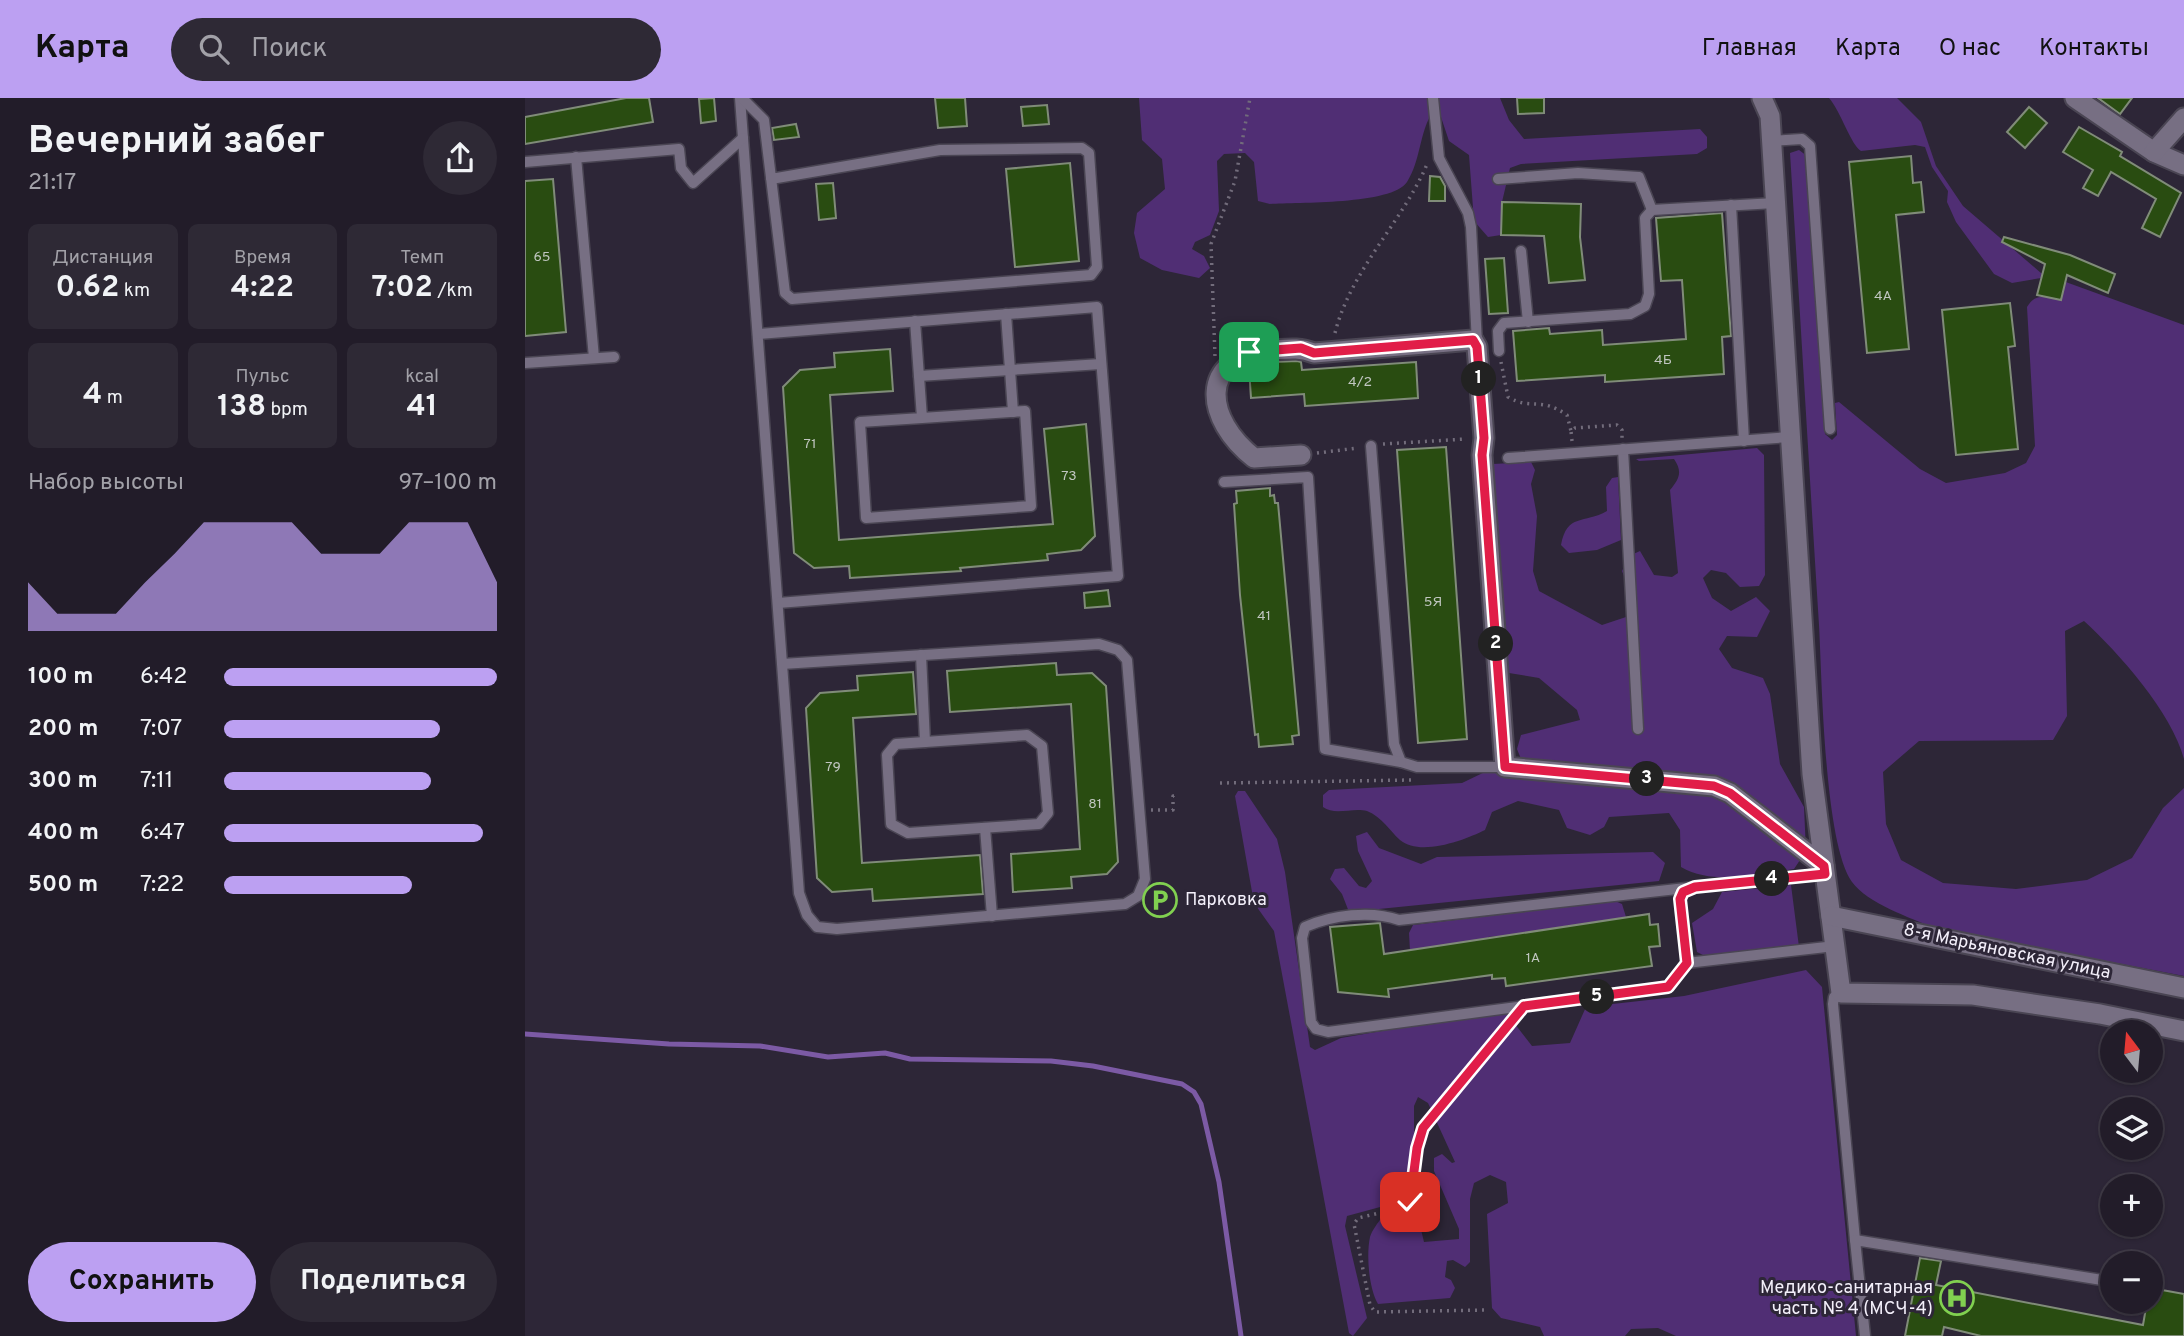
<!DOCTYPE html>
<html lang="ru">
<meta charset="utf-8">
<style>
:root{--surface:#221c29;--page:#2e2935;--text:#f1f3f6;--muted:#a2a1a8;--line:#3f3a46;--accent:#bca0f2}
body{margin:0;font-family:Overpass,sans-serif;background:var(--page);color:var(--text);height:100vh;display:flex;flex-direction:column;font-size:26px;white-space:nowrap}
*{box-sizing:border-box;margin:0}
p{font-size:23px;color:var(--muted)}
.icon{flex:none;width:38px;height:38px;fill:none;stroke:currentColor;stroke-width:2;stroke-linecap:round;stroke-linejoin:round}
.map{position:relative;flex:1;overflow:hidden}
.drawer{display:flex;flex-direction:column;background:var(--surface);width:525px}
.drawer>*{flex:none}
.needle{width:46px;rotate:344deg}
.tools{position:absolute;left:1575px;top:922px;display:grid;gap:14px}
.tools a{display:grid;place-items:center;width:63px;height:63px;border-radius:50%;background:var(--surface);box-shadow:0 2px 5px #0004,0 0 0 2px var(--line);font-size:35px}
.pin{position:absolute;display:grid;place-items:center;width:60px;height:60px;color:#fff;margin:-30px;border-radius:14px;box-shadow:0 4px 10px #0006}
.km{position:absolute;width:35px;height:35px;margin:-18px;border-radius:50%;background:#222;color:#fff;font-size:19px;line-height:35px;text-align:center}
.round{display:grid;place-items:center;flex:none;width:74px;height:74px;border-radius:37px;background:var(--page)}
.overview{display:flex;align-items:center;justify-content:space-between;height:119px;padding:0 28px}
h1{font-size:38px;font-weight:700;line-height:52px}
.figures{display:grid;grid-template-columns:repeat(3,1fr);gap:10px;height:119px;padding:7px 28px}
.figures div{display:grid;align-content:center;border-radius:10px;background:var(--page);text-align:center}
.figures b{font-size:30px;font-weight:700}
.figures small{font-size:19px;font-weight:400}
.figures p{font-size:19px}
.chart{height:196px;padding:14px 28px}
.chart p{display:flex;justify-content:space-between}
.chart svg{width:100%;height:126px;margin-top:7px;fill:var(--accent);opacity:.7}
.cta{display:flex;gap:14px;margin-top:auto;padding:14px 28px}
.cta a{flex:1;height:80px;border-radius:42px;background:var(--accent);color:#111;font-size:28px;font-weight:700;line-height:80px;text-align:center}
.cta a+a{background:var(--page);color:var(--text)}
ul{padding:0 28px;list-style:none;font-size:23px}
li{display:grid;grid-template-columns:112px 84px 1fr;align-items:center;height:52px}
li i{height:18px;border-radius:9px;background:var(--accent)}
header{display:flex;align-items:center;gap:42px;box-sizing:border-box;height:98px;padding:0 35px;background:var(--accent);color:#111}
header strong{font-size:33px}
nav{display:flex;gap:38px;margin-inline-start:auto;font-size:24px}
.search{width:490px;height:63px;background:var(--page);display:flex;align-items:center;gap:18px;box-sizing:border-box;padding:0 24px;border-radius:38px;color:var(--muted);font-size:26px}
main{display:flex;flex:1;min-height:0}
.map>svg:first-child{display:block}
.green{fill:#502e74}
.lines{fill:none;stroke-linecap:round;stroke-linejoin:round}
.stream{stroke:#7c5aa5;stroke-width:5}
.building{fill:#294c11;stroke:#808c79;stroke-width:2}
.service-casing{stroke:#4a4553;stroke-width:13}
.minor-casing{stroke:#4a4553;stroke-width:23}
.path{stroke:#726c7b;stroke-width:3.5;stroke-dasharray:2 5;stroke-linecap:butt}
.service{stroke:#776f83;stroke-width:10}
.minor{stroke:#776f83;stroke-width:19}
.route-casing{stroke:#fff;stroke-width:14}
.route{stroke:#e11d48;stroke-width:9}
.labels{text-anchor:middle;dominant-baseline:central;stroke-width:6;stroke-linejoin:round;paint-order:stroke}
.number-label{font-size:14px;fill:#c0c6c0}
.poi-label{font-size:18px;fill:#f3effa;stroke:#2d2637;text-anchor:start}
.street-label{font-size:18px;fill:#f3effa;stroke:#2d2637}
</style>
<header>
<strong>Карта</strong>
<div class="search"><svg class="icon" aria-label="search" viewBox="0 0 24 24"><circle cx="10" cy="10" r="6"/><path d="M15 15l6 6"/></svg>Поиск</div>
<nav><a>Главная</a><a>Карта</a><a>О нас</a><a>Контакты</a></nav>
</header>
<main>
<section class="drawer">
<div class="overview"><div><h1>Вечерний забег</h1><p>21:17</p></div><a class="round"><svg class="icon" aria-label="share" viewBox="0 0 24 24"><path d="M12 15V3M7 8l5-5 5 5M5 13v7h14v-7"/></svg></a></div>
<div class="figures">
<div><p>Дистанция</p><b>0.62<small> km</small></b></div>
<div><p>Время</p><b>4:22</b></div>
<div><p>Темп</p><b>7:02<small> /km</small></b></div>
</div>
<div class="figures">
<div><b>4<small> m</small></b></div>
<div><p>Пульс</p><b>138<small> bpm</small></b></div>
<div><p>kcal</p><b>41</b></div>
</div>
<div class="chart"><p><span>Набор высоты</span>97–100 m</p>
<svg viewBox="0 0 160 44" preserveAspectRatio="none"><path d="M0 44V27L10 38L20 38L30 38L40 27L50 17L60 6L70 6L80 6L90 6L100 17L110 17L120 17L130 6L140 6L150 6L160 27V44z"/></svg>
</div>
<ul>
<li><b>100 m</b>6:42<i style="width:100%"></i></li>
<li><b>200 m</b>7:07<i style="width:79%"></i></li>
<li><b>300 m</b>7:11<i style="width:76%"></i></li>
<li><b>400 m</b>6:47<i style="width:95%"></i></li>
<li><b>500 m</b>7:22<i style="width:69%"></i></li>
</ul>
<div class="cta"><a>Сохранить</a><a>Поделиться</a></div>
</section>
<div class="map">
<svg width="1659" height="1238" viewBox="0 0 1659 1238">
<rect width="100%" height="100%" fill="#2d2637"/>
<g class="green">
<path d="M614,0H975L984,22L999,41L1175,31L1182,39V50L1172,56L996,66L985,70L977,104L976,137L963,139L949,123L944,57L924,43L916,19L908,13C894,35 896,62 882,84C867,107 772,104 745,106L733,103L729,64L720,55L699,56L692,63L694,113L685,137L670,144L667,151L679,158L685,170L674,180L637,172L615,160L609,135L612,115L640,91L637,61L617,42Z"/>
<path d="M1304,0H1372L1396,24L1411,68L1438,108L1516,175L1659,227V661C1647,615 1594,555 1559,523L1540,533L1542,618L1528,642L1394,643L1358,674L1361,726L1376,762L1418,785L1491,791L1562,782L1607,760L1638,710L1659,690V878L1409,830C1386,820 1342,805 1327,784C1299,745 1297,580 1294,527C1284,370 1275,212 1265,55L1274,52L1282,58L1300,336L1307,342L1312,337L1310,305L1314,304L1395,371L1421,385L1480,375L1501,365L1510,348L1502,209C1511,194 1521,199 1536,202L1540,186L1516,180L1487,185L1469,176L1431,124L1422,104L1423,93L1407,69L1400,49L1390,47L1336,53C1326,47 1316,14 1304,0Z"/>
<path d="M1232,350L1239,357L1240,477L1234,488L1215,489L1201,475L1186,472L1178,480L1187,500L1206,513L1231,499L1245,513L1232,539L1202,538L1194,551L1207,570L1238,580L1245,596L1255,666L1279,709L1281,753L1269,771C1234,776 1189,788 1156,769L1155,732L1144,715L1084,719L1079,729L1065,737L1042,730L1034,712L993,703L967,714L960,732C940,742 895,759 875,742C864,732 857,719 842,713C828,709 810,718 798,709V697L804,692L937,685L966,671L998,666L992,651L996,637L1055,622L1052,612L1014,580L984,575L968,366L1006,364L1010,372L1006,386L1012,418L1008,473L1014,493L1077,527L1104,518L1106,496L1097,473L1104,458L1115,453L1129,477L1147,479L1153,475L1145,392C1154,381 1158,374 1149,361L1114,363L1111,361Z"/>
<path d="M1093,379L1096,442L1072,452L1044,455L1036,447C1042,415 1059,426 1082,413L1081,389L1087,380Z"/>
<path d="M713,693H720L752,741L760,774L785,949L790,952L816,940L979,912L1007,948L1045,945L1061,909L1159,898L1281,872L1297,889L1331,1238H1151L1133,1230L1106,1231L1100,1238H1019L1015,1229L976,1220L967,1210L962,1116L983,1105L981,1084L965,1077L949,1085L945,1101V1164L940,1169L928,1162L922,1163L920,1179L926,1182L930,1190L925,1200L853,1206C844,1191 841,1157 845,1139C847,1132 853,1125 857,1119L886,1113L893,1119L899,1144L934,1141V1131L909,1073V1060L917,1056L927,1065L930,1064L903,1005L893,999L889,1008V1074L881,1102L822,1118L820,1128L842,1220L828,1238L824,1235L749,833L729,805L710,698Z"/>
<path d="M842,734L854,750L896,766L912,759L1128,754L1140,765L1134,783L824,814L817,796L805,781L810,771L819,770L834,788L841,790L847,783L833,753L831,738Z"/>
<path d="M1266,787L1274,849L1180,858L1172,854L1167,825L1188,811L1197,794Z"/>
<path d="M1090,803L1097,806L1101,819L988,836L975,844L974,838L963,839V843L885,853L884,835L888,827Z"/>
</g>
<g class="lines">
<path class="stream" d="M0,936L144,946L235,948L303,959L360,955L385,961L526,963L568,968L657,986L669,994L676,1006L694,1084L716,1238"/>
</g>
<g class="building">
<path d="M101,0H124L128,24L0,46V19Z"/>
<path d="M189,0L191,23L176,25L174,1Z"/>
<path d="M410,0H440L442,28L413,30Z"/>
<path d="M992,0H1019V15L993,16Z"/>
<path d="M1573,0H1607L1595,16Z"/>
<path d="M522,7L524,26L498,28L496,9Z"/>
<path d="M1504,9L1522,25L1500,50L1482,34Z"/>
<path d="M271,26L274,39L249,42L247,30Z"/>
<path d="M1554,29L1597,54L1595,58L1656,95L1635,139L1617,130L1631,101L1586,74L1573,98L1558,90L1568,72L1538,54Z"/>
<path d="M1386,58L1388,85L1396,84L1399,114L1371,117L1384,251L1342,255L1324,64Z"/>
<path d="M545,65L554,163L490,169L481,71Z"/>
<path d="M905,78L915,79L920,88V103H904Z"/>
<path d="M28,81L41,234L0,238V83Z"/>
<path d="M308,85L311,120L294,122L291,86Z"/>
<path d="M977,104L1056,106L1055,139L1060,182L1024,185L1019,138L976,137Z"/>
<path d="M1197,115L1206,238L1197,239L1199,276L1080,284V277L992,283L988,233L1024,230L1025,236L1077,232L1078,247L1161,241L1157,182L1136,183L1131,120Z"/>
<path d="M1479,139L1545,157L1590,176L1583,195L1542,177L1536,202L1512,197L1520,166L1477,144Z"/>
<path d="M979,160L983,215L964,216L960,161Z"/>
<path d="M1485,205L1490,248L1483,249L1493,351L1431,357L1417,212Z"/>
<path d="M365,251L368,293L305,297L314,442L528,426L519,331L561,326L570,438L556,452L522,456L523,462L435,470L436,473L325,480L324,468L289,470L269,455L258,289L275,272L310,269L309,255Z"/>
<path d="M772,263L776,264L777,272L891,264L893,300L780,308L779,296L726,300L724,270L749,264Z"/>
<path d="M921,349L942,641L893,645L872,352Z"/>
<path d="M745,390V398L749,397L750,405H753L774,637L767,638L768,646L734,649L733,636L730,637L715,497L709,406L712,405L711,393Z"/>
<path d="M583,492L585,508L560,510L559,495Z"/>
<path d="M531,565L532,577L567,575L581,588L593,764L582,776L546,779L547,790L488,794L486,756L555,751L546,606L425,614L422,573Z"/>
<path d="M388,574L391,616L328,620L337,765L455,757L458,796L348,803L347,791L307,794L292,780L281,610L295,595L333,592L332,578Z"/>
<path d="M1124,816L1125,827L1133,826L1135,848L1124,849L1127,868L981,888L980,880L967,881V877L863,891L864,899L813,894L805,829L855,825L859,856Z"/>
<path d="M1395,1160L1416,1163L1411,1187L1618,1227L1622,1204H1626V1190L1659,1196V1238H1456L1419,1229L1417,1238H1380Z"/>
</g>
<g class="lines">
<g class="service-casing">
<g id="service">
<path d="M215,0L274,795L282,817L292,829L312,831L600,806L613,798L620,781L602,562L593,552L574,546L257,566"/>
<path d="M217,0L239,22L260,195L267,201L566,177L572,169L564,55L557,50L415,52L246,81"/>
<path d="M908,0L914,60L943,115L946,129L952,245"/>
<path d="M1247,43L1277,41L1285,48L1305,331"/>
<path d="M51,59L69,260"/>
<path d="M0,64L154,51L156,70L168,85L218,40"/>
<path d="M973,81L1053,75L1114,79L1127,112"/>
<path d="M1206,107L1219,343"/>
<path d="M996,153L1003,224"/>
<path d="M481,216L488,314"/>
<path d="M390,223L397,320L335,324L341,420L506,408L500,313L397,320"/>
<path d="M233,236L572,209L593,478L253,505"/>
<path d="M974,253L973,233L979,225L1105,216L1120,208L1124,196L1120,120L1127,112L1250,105"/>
<path d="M0,265L89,259"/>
<path d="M394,278L576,266"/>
<path d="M846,348L869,646L876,664L892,669H980"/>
<path d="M1098,351L1113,631"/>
<path d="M983,360L1264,339"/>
<path d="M699,384L783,379L800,651L876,664"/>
<path d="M396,557L400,644"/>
<path d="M502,637L517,648L523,715L514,726L383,735L366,726L362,657L371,646Z"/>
<path d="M460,730L467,818"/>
<path d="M1170,789L874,822C846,812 807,817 780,829L777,840L786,924L791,931L803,934L1143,889L1162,865L1155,801L1158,794L1170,789L1301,776"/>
<path d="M1162,865L1310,848"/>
<path d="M1316,895L1309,899L1308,906L1330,1142"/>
<path d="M1340,1238L1330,1142L1577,1182"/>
</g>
</g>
<g class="minor-casing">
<g id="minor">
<path d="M1237,0L1245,18L1287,676L1316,895L1448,897L1575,916L1659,933"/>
<path d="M1550,0L1629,54L1659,67"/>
<path d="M1629,54L1659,20"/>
<path d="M776,357L729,360C680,322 671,259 747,252C763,251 774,249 789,255L948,242L952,249L959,340L957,357L980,669L1189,688L1205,695L1299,768"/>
<path d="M1306,818L1659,890"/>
</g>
</g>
<g class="path">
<path d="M810,235C826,171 878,124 903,64"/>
<path d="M690,258L686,146L710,83L725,0"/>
<path d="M976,264L983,299C1007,313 1015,298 1042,317L1046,333"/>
<path d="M1047,343L1046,333L1050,330L1092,327L1097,332V341"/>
<path d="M858,346L941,341"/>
<path d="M792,355L833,350"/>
<path d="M695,685L886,682"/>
<path d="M626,712H648V698H652"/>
<path d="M959,1212L850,1214L845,1207L829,1126L833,1120L880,1109L885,1103L892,1050L898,1029L986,923"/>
</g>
<use href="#service" class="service"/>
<use href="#minor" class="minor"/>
</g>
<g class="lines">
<g class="route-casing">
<path id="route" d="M724,254L776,250L789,255L948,242L952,249L959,340L957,357L980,669L1189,688L1205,695L1299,768L1300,776L1170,789L1158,794L1155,801L1162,865L1143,889L999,908L898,1030L892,1050L885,1104"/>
</g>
<use href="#route" class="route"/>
</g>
<defs>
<g id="parking-ring" transform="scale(1.75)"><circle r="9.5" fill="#2d2637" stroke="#81d050" stroke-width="1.5"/><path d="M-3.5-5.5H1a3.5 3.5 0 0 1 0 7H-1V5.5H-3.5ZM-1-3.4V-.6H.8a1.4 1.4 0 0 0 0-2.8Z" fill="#81d050"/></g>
<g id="hospital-ring" transform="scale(1.75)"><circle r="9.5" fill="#2d2637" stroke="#81d050" stroke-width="1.5"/><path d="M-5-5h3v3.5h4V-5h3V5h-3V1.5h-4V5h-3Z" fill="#81d050"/></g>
</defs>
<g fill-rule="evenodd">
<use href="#parking-ring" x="635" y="802"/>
<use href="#hospital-ring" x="1432" y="1200"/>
</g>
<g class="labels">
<g class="number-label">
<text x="17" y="159">65</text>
<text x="1358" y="198">4А</text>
<text x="1138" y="262">4Б</text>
<text x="835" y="284">4/2</text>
<text x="285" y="346">71</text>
<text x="544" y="378">73</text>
<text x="908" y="504">5Я</text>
<text x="739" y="518">41</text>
<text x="308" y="669">79</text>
<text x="570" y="706">81</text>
<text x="1008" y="860">1А</text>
</g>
<g class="poi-label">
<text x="660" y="802">Парковка</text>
<text x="1408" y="1190" text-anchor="end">Медико-санитарная<tspan x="1408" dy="21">часть № 4 (МСЧ-4)</tspan></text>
</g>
<g class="street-label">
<text transform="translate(1482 854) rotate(12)">8-я Марьяновская улица</text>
</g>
</g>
</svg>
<div class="tools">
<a><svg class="needle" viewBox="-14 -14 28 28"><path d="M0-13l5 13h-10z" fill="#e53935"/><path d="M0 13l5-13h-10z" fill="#a2a1a8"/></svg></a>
<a><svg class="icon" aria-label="layers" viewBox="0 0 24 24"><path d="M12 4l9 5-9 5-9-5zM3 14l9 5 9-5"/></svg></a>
<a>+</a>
<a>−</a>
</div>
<div class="pin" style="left:724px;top:254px;background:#1e9e55"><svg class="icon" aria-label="arrive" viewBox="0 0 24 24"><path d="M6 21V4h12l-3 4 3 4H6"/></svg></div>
<div class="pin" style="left:885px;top:1104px;background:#d93025"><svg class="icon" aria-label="check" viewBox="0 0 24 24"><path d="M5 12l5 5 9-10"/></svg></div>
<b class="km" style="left:954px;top:281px">1</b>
<b class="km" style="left:971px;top:546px">2</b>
<b class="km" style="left:1122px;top:681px">3</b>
<b class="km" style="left:1247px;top:781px">4</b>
<b class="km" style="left:1072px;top:899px">5</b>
</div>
</main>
